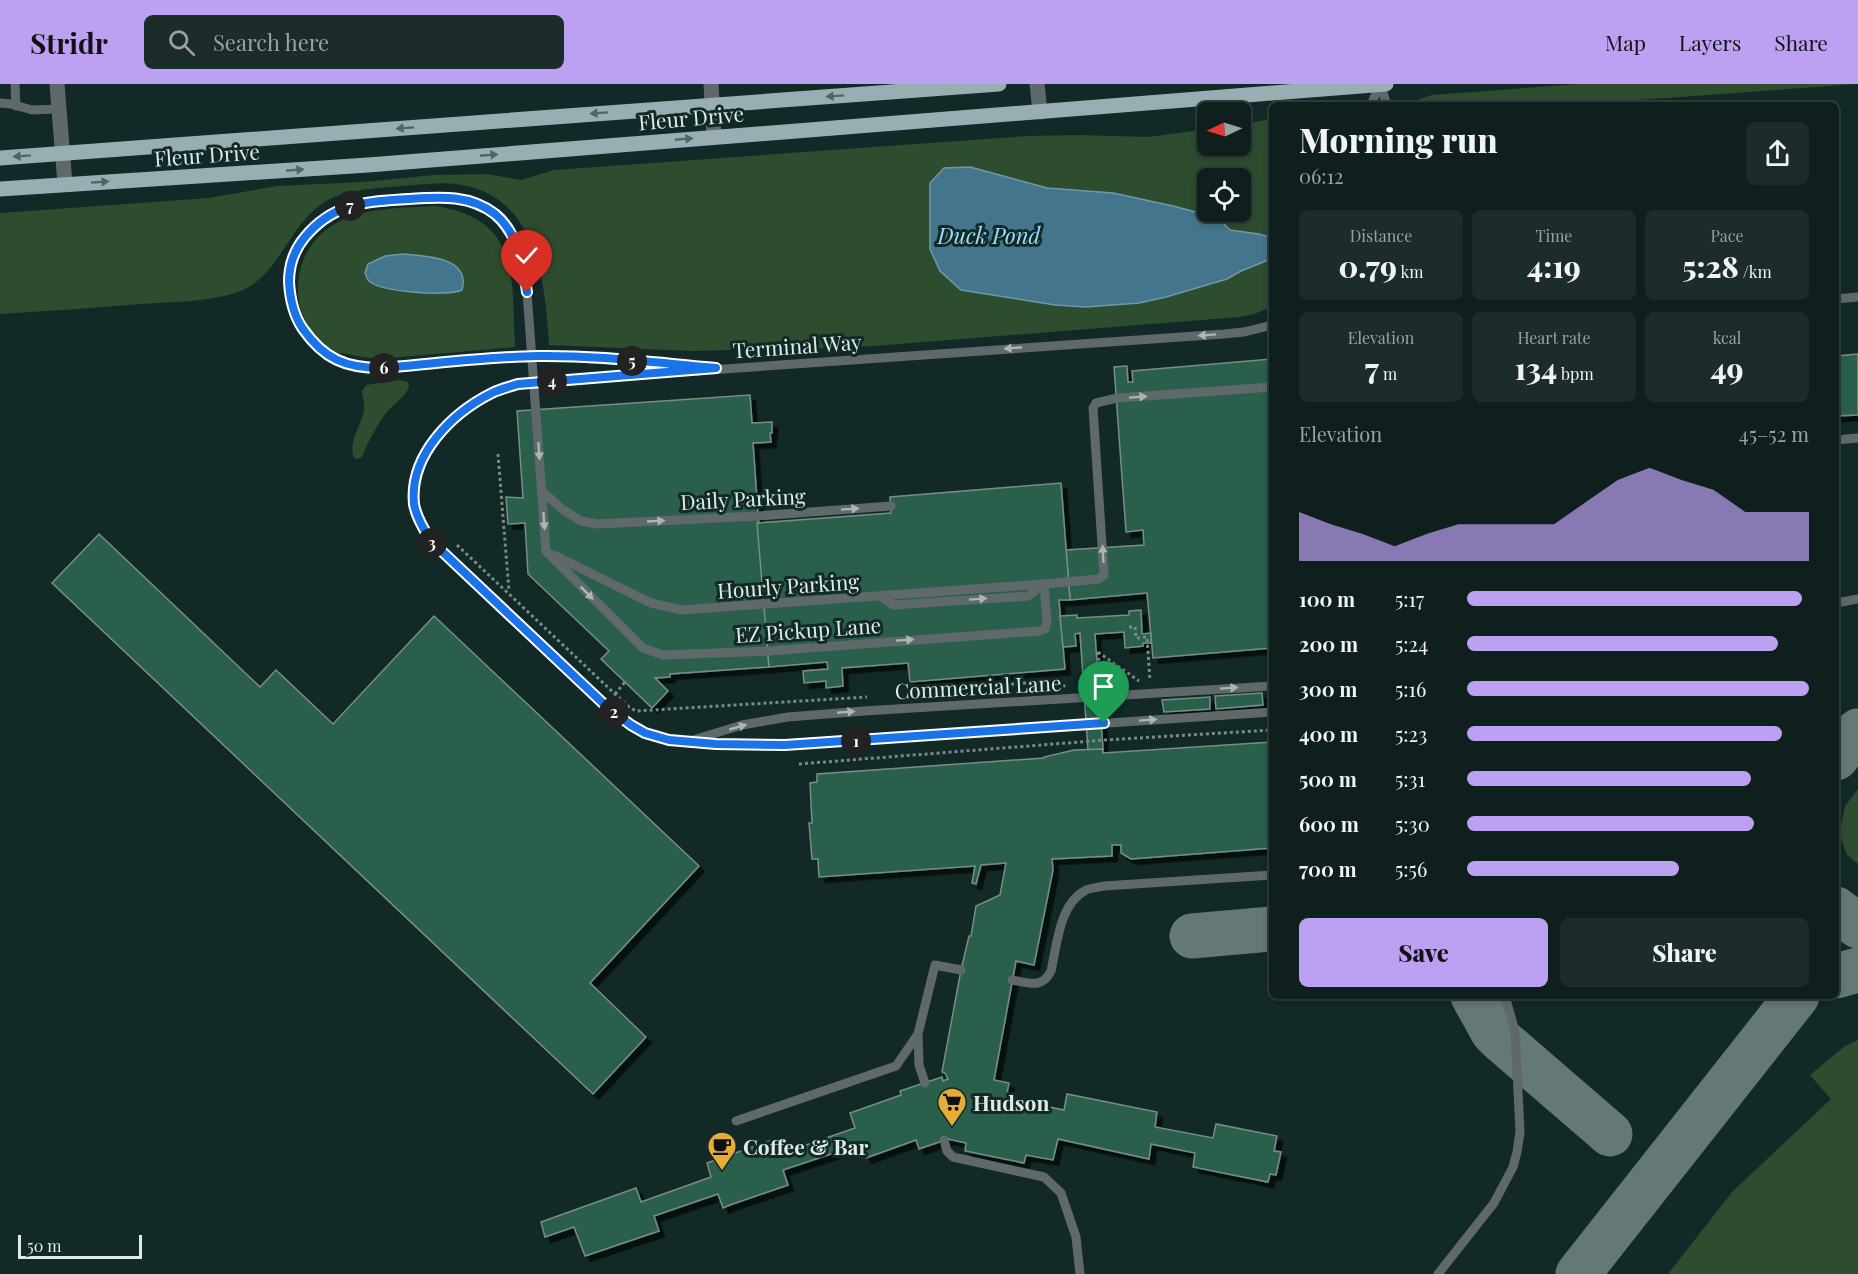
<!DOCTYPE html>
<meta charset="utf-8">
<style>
:root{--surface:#0e1f1d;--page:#1c2c2a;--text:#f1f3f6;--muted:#9ba2a4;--line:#2e3d3b;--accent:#bca0f2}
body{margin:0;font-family:"Playfair Display",serif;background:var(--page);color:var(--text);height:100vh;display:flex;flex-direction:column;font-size:22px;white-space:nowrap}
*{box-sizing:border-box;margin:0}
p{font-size:20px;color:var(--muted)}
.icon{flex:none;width:33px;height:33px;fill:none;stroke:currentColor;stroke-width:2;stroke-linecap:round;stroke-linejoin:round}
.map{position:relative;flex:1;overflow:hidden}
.details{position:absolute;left:1269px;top:18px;width:570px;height:897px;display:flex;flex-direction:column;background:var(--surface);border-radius:9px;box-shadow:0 3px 9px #0003,0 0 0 2px var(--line)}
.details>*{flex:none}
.needle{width:39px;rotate:266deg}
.buttons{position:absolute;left:1197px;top:18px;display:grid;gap:12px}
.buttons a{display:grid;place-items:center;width:54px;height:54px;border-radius:9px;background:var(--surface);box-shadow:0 3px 9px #0003,0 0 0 2px var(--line);font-size:30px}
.scale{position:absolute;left:18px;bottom:15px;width:124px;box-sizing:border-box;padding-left:6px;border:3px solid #ddebe9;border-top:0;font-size:16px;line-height:21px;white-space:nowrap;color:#ddebe9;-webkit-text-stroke:4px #122927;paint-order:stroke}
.pin{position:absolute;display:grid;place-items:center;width:51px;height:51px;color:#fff;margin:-62px -26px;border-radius:50% 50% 50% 0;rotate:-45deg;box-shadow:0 0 6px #0007}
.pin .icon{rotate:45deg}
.km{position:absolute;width:30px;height:30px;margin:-15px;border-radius:50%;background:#222;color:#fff;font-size:16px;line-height:30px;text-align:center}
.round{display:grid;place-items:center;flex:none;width:63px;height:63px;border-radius:9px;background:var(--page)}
.summary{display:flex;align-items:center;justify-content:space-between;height:102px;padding:0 30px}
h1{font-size:33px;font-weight:800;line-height:45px}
.metrics{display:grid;grid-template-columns:repeat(3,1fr);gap:9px;height:102px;padding:6px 30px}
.metrics div{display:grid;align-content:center;border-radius:9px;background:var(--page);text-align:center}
.metrics b{font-size:30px;font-weight:800}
.metrics small{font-size:16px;font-weight:400}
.metrics p{font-size:16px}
.chart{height:168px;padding:12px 30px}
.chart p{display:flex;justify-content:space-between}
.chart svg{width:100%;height:108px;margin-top:6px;fill:var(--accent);opacity:.7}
.cta{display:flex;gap:12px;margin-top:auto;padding:12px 30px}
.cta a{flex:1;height:69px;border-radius:9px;background:var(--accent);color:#111;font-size:24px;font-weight:800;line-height:69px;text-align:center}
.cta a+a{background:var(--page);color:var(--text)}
ul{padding:0 30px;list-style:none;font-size:20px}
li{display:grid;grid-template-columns:96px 72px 1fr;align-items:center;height:45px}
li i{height:15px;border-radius:8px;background:var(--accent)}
header{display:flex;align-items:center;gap:36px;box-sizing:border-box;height:84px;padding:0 30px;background:var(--accent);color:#111}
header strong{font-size:28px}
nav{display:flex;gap:33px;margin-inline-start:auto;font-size:21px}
.search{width:420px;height:54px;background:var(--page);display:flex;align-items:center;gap:15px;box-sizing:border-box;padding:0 21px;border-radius:9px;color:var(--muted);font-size:22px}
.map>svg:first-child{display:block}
.green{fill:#2d4d2e;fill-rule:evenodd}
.water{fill:#43758c;stroke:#7198a8;stroke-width:1.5}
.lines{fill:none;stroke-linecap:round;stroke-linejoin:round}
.taxiway{stroke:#647876;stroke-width:45}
.building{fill:#2b604c;stroke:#788e84;stroke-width:1.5;filter:url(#shadow)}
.path{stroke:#798b89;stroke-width:3;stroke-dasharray:3 3;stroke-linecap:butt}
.service{stroke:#5f696b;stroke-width:9}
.minor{stroke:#5f696b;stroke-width:15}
.tertiary{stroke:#5f696b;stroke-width:15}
.primary{stroke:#99aeb2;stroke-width:15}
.service-bridge{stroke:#5f696b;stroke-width:9}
.oneway{fill:#4f6566}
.oneway2{fill:#abb7b7}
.route-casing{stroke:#fff;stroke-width:12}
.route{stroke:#1a73e8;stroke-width:8}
.labels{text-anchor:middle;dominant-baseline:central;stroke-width:6;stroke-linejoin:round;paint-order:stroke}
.street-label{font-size:21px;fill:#ddebe9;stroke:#122927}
.poi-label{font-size:21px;font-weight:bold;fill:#ddebe9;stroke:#122927;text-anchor:start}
.water-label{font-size:22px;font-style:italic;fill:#9eddfc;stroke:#122927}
</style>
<header>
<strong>Stridr</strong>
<div class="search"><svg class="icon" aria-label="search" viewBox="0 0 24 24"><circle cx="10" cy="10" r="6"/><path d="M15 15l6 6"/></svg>Search here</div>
<nav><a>Map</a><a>Layers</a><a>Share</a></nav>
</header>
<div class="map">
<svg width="1858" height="1190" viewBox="0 0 1858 1190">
<defs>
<filter id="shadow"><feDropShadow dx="5.5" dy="5.5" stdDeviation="0" flood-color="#0009"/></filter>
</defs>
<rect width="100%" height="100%" fill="#122927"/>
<g class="green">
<path d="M1578,0H1858L1570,21H1415L1420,15L1432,11Z"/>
<path d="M1272,35V223L1254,230L1240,233L874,262L737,268L731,266L690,267L549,261C545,196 537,110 456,100C439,98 420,101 402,102C374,105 343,104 319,122C287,146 277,196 235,209C205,218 172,218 141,220C94,224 47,227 0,230V129L209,114L277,102L363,98L434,91L486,90L521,96L554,86L1027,52L1079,51L1149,53L1207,45L1208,62H1240L1241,40ZM1208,94H1240V128H1208Z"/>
<path d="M436,122C522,136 511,194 515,263L378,275L356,272L344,269L341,270C284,246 284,166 338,138C368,123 403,124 436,122Z"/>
<path d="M400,296L408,298L409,303C405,313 394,320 387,328C376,342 369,356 362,373L357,375L354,374C348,357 361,343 364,326C365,320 362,313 362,307L366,301Z"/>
<path d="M1858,705V780L1847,771L1839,750L1845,722Z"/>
<path d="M1858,956V1190H1668L1732,1108L1831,1015L1810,991L1845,962Z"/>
</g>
<g class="water">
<path d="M970,83L1047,104L1113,109L1173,122L1218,134L1230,146L1259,150L1272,154L1271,175L1241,187L1227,195L1166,213L1139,219L1086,223L1055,221L961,206L940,187L930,165V99L944,84Z"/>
<path d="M403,170C426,172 471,173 462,206C448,213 381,208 369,197C367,195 366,191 365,189L368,180L385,172Z"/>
</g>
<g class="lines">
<g class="taxiway">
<path d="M1836,674L1858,647"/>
<path d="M1836,825L1858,842"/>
<path d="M1192,852L1272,845"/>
<path d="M1836,892L1858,886"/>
<path d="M1473,912L1493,948L1501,956L1610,1050"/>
<path d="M1578,1190L1797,912"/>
</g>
</g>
<g class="building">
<path d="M1858,270V331L1836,332V272Z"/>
<path d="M1272,275V564L1153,574L1147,509L1070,516L1066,466L1144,461L1143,446L1126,448L1114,283L1127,282L1128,298H1133L1132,287Z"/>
<path d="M750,311L752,339L772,338V349H770L771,358L753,359L769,583L670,590V593L655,594L668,607L652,624L601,575L609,567L528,490L525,439L508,440L506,413L523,414L517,327Z"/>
<path d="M1061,399L1070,516H1059L1065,585L910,598L908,579L842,584L843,602L826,604V597L804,599L803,587L828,585L827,578L769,583L757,439L891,429L890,413Z"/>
<path d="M99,450L260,603L276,586L333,640L434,532L699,782L590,899L646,953L593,1010L52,499Z"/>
<path d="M1141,526L1142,550L1151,549V559H1143V562L1125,564L1124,548L1095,550L1103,665L1088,667L1080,549L1075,550L1076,562L1063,563L1060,532L1077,531V534L1129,531V527Z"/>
<path d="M1262,609L1263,621L1216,625L1215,612Z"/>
<path d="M1210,613V625L1164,628L1162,616Z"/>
<path d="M1272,658V764L1131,775L1121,769V761H1112V772L1052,775L1053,786L1034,881L1016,877L994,996L1009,999L1006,1014L1064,1026L1067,1010L1157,1028L1155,1043L1213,1054L1216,1040L1277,1052L1274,1067L1281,1068L1276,1091L1270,1090L1268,1098L1193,1083L1195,1069L1151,1060L1149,1075L1058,1055L1053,1076L1026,1071L1024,1079L965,1067L966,1059L948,1055L919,1065L916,1056L866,1074L861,1060L783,1086L788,1101L730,1121L723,1124L718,1110L654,1132L659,1147L585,1172L574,1143L545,1153L541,1138L636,1104L641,1118L711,1093L707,1079L772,1056L777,1071L855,1044L850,1029L901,1011L900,1007L942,993L943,997L948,995L945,989L942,988L961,886L969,852H971L976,822L1000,811L1006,779L981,781L976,800L972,799L975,782L819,793L818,775H812L809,739H812L810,699L817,698V690L1044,674V673L1074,666L1103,665V669Z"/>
</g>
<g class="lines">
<g class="path">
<path d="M498,370L509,507"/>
<path d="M457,461L615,610L629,623L636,627L867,613"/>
<path d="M1129,543H1135L1136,554L1147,553L1150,597"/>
<path d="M1098,568L1139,597"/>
<path d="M1098,568L1101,599"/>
<path d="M615,610L625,598"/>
<path d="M922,610L925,608L1058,596L1065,603"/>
<path d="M799,680L1105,656L1272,646"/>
</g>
<g class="service">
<path d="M15,0L16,22"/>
<path d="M1380,0L1387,21"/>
<path d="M0,19L11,20L32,26L58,25"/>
<path d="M1371,21L1380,0"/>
<path d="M1836,215L1858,213"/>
<path d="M550,272L690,282"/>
<path d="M516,273L380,284C345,283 324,275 303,245C294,232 290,215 289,198C289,180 294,166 305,153C334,118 366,118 408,115C439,113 469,110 495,130C518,149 523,181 527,208L546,467"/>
<path d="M552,297L1224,250L1244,248L1272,241"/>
<path d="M518,300C509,303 500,305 492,309C452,329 408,371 414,420C416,433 424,446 431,457L583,601C602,618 622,640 646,649C685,664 744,661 785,661L1272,628"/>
<path d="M1836,356L1858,354"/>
<path d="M542,407L562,425L581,437L597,440L757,432L891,422"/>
<path d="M546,467L643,564L663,571L768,567L1039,547L1045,545L1047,538L1044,500L1099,495L1104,491L1093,324L1096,319L1117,314L1272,303"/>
<path d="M554,471L651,519L682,526L1044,500"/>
<path d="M880,512L893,521L1028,512L1044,500"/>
<path d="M1836,519L1858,515"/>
<path d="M693,656L742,641L788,633L864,627L1272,602"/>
<path d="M1012,896C1029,899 1042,905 1051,887C1057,861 1059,820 1086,806C1091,804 1098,803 1104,802L1272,791"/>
<path d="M918,950L919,981L925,999"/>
<path d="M736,1037L896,982L918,950L935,881L961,886"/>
<path d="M944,1056L947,1067L953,1073L1044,1093L1061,1109L1076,1153L1080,1190"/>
<path d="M1438,1190L1494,1119L1513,1083L1517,1068L1520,1048L1515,947L1505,912"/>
</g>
<g class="minor">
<path d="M57,0L65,100"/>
<path d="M1037,0L1040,28"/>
</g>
<path class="tertiary" d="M711,0L714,52"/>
<g class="primary">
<path d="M0,74L999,0"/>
<path d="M0,105L368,81L1386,0"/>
</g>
<g class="service-bridge">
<path d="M516,273L550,272"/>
<path d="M518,300L552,297"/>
</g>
</g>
<defs><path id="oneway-solid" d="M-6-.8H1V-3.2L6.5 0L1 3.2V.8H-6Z" transform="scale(1.5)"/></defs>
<g class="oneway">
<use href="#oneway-solid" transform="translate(835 12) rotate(176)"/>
<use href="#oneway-solid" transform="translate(599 29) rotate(176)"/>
<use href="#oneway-solid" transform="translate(405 44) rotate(176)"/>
<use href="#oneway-solid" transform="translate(684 55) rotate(-5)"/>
<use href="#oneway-solid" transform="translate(489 71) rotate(-5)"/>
<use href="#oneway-solid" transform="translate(22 72) rotate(176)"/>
<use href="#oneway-solid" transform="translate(295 86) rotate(-4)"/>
<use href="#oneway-solid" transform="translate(100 98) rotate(-4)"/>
</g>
<g class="oneway2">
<use href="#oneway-solid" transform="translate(1207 251) rotate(176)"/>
<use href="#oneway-solid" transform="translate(1013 264) rotate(176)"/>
<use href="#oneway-solid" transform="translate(1138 313) rotate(-4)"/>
<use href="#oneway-solid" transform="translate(539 367) rotate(86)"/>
<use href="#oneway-solid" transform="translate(850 425) rotate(-4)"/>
<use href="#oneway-solid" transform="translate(544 437) rotate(86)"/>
<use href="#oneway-solid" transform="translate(656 437) rotate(-3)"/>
<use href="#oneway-solid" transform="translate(1103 470) rotate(-93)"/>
<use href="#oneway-solid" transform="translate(587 509) rotate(45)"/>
<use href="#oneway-solid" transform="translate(978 515) rotate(-4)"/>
<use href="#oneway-solid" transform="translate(905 556) rotate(-4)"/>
<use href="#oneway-solid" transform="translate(1229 604) rotate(-4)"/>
<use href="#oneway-solid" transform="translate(846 628) rotate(-5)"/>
<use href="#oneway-solid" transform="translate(1148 636) rotate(-4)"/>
<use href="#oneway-solid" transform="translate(738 643) rotate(-16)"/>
</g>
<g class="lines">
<g class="route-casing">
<path id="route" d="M527,208C523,181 518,149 495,130C469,110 439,113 408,115C366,118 334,118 305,153C294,166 289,181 289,198C290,215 294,232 303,245C324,275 346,284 381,284C432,280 485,273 537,272C597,271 657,279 716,284L518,300C509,303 500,305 492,309C452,329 409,371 414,420C416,433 424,446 431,457L607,623L631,641L645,649L669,656L716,660L785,661L1104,639"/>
</g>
<use href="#route" class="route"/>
</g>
<defs>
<g id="supermarket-pin" transform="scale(1.5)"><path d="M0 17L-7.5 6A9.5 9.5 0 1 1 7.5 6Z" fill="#e5ad35" stroke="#122927"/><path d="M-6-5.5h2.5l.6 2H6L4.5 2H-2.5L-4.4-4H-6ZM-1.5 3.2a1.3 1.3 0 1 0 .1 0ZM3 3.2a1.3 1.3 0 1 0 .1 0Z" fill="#111"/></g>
<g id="cafe-pin" transform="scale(1.5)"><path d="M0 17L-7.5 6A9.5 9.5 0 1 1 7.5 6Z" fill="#e5ad35" stroke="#122927"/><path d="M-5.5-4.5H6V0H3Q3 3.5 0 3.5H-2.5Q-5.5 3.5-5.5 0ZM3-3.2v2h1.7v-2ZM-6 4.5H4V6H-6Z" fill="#111"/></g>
</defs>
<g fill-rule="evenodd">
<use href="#supermarket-pin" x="952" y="1018"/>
<use href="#cafe-pin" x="722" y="1062"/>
</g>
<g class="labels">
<g class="street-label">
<text transform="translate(691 33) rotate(-5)">Fleur Drive</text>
<text transform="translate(207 70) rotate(-4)">Fleur Drive</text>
<text transform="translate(797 261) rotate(-4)">Terminal Way</text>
<text transform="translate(743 414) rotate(-3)">Daily Parking</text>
<text transform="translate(788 501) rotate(-4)">Hourly Parking</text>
<text transform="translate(808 545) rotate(-4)">EZ Pickup Lane</text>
<text transform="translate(978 602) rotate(-3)">Commercial Lane</text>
</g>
<g class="poi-label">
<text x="973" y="1018">Hudson</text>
<text x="743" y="1062">Coffee &amp; Bar</text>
</g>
<g class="water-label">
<text x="989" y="151">Duck Pond</text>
</g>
</g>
</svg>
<div class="buttons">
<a><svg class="needle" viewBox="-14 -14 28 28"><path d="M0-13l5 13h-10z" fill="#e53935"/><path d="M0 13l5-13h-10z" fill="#9ba2a4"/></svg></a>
<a><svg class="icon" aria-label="locate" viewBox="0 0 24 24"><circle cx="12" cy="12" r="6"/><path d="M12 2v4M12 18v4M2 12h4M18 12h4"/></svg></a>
</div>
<div class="scale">50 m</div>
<div class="pin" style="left:1104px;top:639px;background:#1e9e55"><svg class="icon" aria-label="arrive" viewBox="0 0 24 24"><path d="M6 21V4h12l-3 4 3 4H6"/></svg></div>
<div class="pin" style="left:527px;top:208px;background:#d93025"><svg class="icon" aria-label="check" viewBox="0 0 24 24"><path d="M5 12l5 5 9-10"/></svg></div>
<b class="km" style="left:856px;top:657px">1</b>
<b class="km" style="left:614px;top:628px">2</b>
<b class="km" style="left:432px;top:459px">3</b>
<b class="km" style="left:552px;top:297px">4</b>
<b class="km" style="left:632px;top:277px">5</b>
<b class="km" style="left:384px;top:284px">6</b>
<b class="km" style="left:350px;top:122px">7</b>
<section class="details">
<div class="summary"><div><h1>Morning run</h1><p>06:12</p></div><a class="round"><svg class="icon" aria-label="share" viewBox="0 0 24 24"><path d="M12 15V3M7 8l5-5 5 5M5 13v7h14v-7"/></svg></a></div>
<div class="metrics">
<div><p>Distance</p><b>0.79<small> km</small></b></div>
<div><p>Time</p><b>4:19</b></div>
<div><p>Pace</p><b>5:28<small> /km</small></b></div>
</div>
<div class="metrics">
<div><p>Elevation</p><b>7<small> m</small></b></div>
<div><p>Heart rate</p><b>134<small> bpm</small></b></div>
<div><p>kcal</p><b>49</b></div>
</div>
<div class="chart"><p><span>Elevation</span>45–52 m</p>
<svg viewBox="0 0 160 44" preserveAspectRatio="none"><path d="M0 44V24L10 29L20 33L30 38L40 33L50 29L60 29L70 29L80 29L90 20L100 11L110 6L120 11L130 15L140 24L150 24L160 24V44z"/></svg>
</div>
<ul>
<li><b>100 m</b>5:17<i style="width:98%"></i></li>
<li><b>200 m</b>5:24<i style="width:91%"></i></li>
<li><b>300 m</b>5:16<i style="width:100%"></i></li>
<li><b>400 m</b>5:23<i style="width:92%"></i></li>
<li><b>500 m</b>5:31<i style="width:83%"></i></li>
<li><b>600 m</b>5:30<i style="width:84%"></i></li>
<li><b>700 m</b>5:56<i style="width:62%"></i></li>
</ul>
<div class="cta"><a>Save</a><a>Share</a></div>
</section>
</div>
